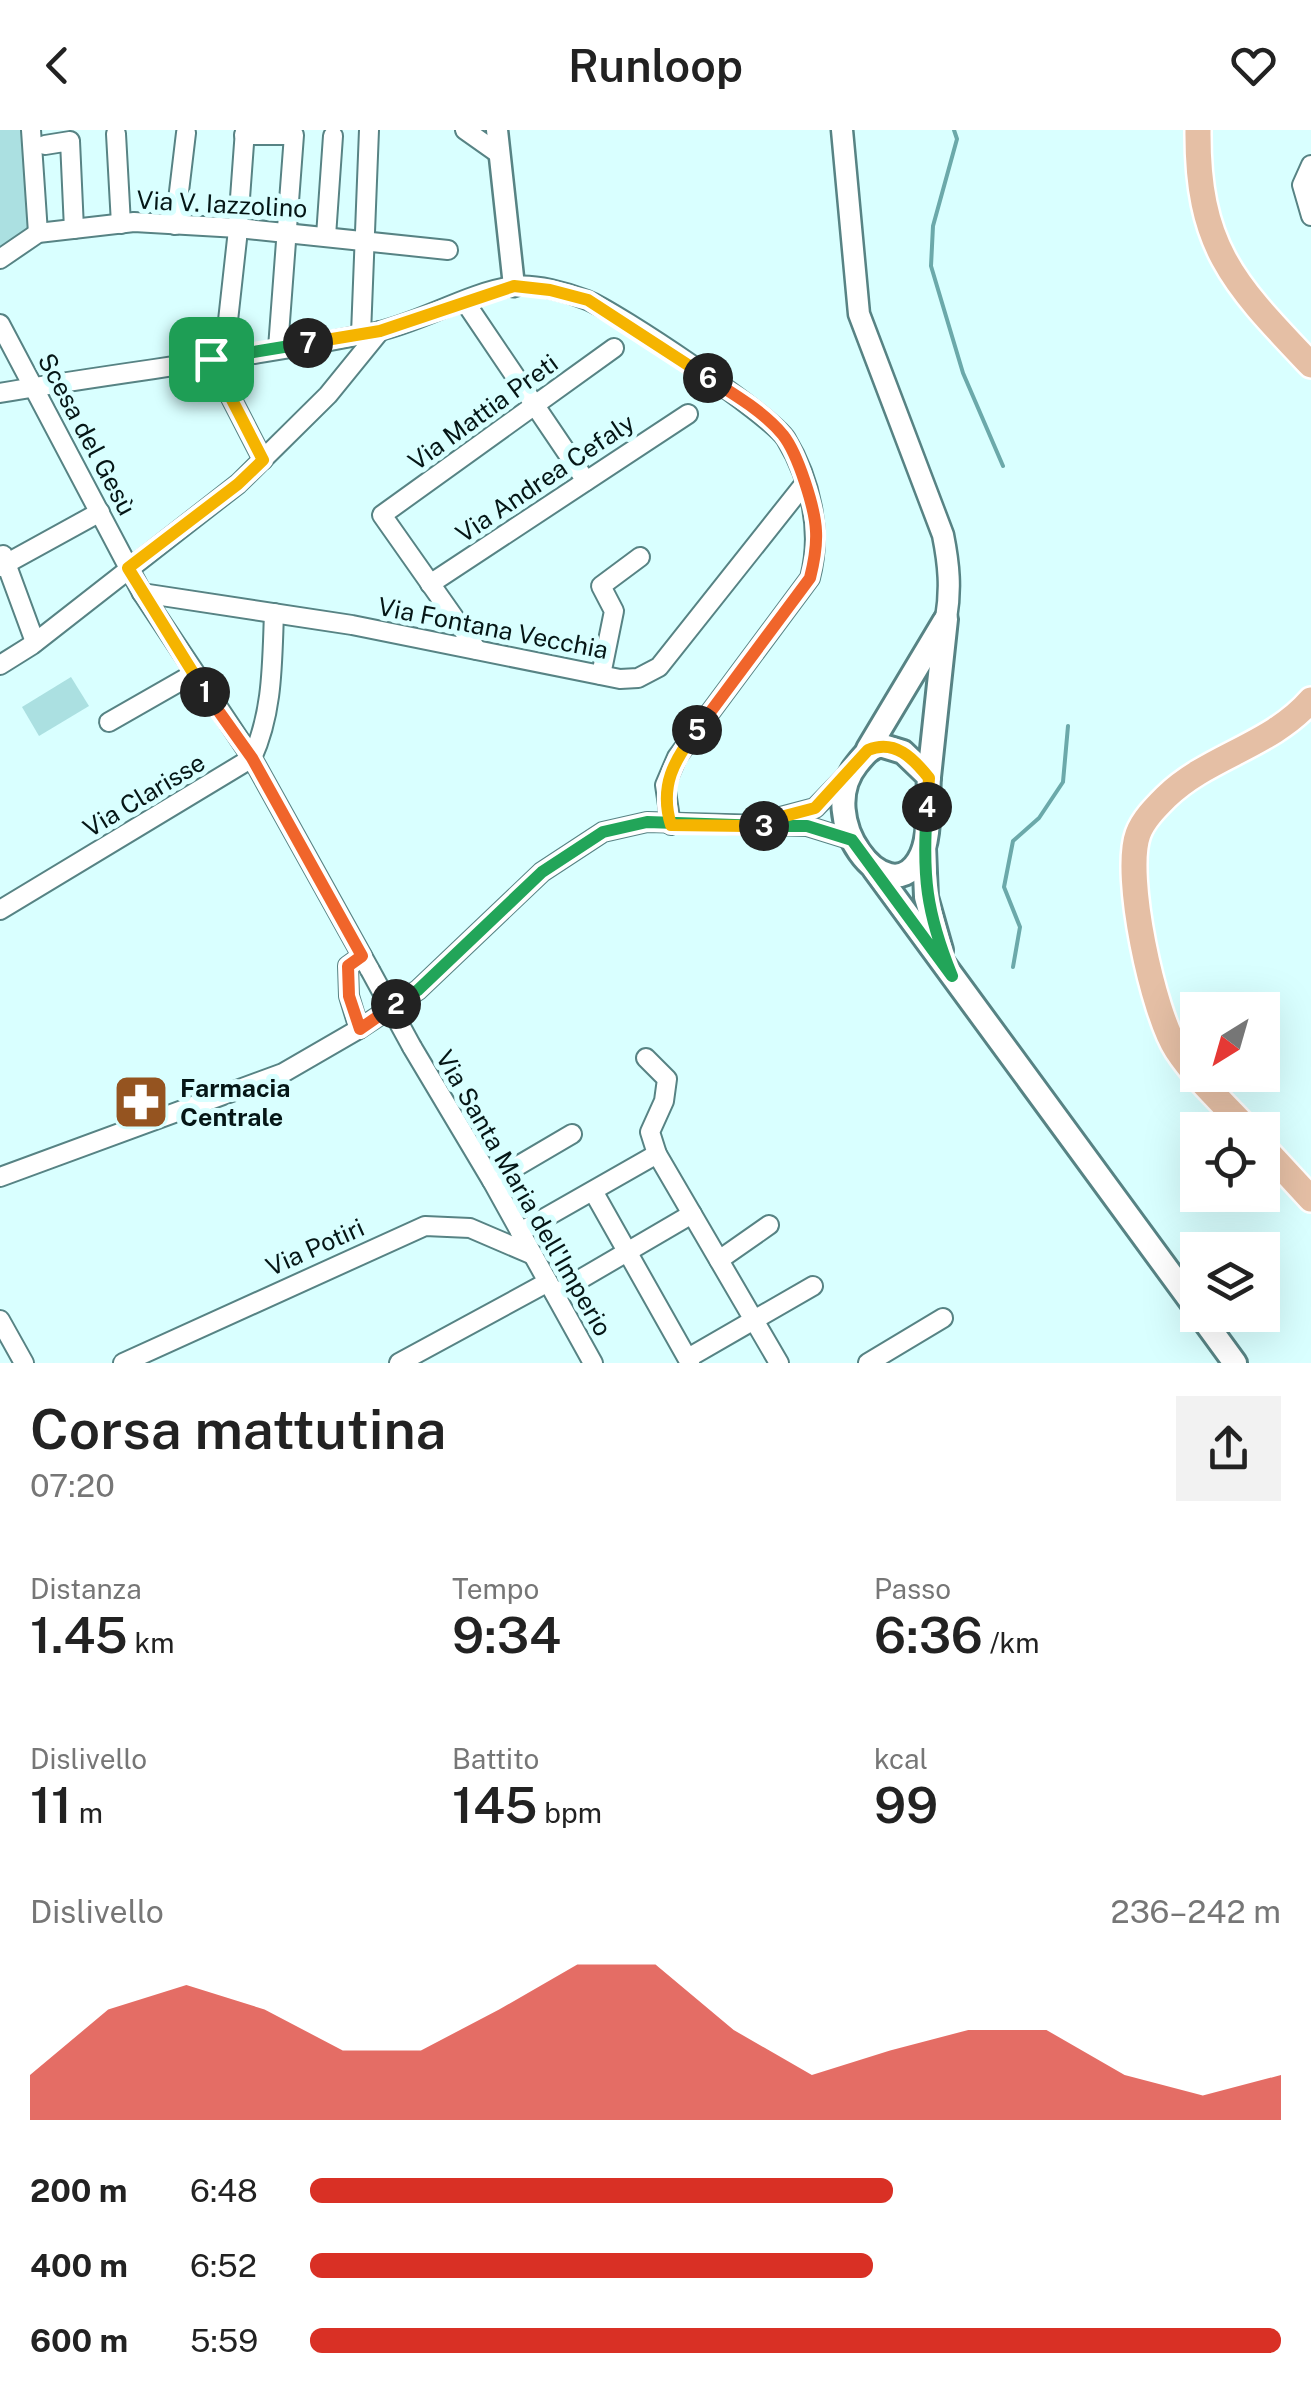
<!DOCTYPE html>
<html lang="it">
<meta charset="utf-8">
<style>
:root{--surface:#fff;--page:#f2f2f2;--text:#222;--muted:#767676;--accent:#d93025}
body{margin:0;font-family:"Public Sans",sans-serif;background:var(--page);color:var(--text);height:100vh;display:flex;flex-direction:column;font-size:38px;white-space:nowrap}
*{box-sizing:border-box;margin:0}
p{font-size:32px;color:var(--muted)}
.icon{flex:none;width:55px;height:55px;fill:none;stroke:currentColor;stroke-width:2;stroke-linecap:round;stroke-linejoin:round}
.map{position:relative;height:1233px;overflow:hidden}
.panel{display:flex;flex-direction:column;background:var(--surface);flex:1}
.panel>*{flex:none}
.needle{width:65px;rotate:217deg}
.controls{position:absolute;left:1180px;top:862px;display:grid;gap:20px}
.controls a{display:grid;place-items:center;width:100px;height:100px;border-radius:0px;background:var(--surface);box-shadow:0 10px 40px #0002;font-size:50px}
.pin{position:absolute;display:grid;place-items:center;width:85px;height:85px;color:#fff;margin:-42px;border-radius:20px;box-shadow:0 5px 15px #0006}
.km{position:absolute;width:50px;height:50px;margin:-25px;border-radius:50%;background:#222;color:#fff;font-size:28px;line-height:50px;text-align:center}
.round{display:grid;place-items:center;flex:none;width:105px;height:105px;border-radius:0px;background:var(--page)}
.overview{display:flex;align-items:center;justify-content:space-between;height:170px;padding:0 30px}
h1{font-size:55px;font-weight:600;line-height:75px}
.metrics{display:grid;grid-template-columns:repeat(3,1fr);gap:15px;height:170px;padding:10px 30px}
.metrics div{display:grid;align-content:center}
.metrics b{font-size:50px;font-weight:600}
.metrics small{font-size:28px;font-weight:400}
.metrics p{font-size:28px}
.chart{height:280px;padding:20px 30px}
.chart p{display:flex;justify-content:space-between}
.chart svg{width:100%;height:180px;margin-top:10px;fill:var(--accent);opacity:.7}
ul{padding:0 30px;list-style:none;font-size:32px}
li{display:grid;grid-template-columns:160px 120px 1fr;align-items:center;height:75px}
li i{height:25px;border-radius:12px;background:var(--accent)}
header{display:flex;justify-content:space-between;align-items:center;height:130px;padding:0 30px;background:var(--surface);font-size:45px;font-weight:600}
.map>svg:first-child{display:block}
.green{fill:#abe0e1}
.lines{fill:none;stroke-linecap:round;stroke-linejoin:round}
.stream{stroke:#6ba9aa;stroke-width:4}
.minor-casing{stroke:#578384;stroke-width:22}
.tertiary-casing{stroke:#578384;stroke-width:25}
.secondary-casing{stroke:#578384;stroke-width:28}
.primary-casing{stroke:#fff;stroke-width:30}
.minor{stroke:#fff;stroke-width:18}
.tertiary{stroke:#fff;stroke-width:20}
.secondary{stroke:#fff;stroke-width:22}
.primary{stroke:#e5bfa5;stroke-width:25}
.minor-bridge-casing{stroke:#578384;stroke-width:22;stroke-linecap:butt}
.minor-bridge{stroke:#fff;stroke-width:18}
.split-1-casing{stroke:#fff;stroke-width:20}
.split-2-casing{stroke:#fff;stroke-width:20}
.split-3-casing{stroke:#fff;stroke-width:20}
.split-4-casing{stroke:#fff;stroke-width:20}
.split-5-casing{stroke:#fff;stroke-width:20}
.split-6-casing{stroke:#fff;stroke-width:20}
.split-7-casing{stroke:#fff;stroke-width:20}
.split-8-casing{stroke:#fff;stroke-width:20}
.split-1{stroke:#f5b400;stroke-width:12}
.split-2{stroke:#f0652b;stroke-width:12}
.split-3{stroke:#22a559;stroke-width:12}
.split-4{stroke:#22a559;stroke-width:12}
.split-5{stroke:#f5b400;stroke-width:12}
.split-6{stroke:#f0652b;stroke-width:12}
.split-7{stroke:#f5b400;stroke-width:12}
.split-8{stroke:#22a559;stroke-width:12}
.labels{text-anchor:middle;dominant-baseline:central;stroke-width:10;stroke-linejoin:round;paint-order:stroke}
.street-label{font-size:25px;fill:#051616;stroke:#d9ffff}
.poi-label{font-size:25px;font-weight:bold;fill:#051616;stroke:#d9ffff;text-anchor:start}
</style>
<header><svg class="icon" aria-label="back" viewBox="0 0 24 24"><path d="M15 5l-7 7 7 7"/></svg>Runloop<svg class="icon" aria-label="heart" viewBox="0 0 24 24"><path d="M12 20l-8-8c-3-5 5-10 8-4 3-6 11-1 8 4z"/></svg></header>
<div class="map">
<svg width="1311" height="1233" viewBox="0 0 1311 1233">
<rect width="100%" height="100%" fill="#d9ffff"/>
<g class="green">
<path d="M0,0H24L30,102L0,123Z"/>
<path d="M71,547L89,576L39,606L22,577Z"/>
</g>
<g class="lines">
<g class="stream">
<path d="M954,0L957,9L933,96L931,136L963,243L1003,336"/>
<path d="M1013,837L1020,797L1004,757L1013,711L1039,688L1063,652L1068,596"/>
</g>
<g class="minor-casing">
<g id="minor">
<path d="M31,0L38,103"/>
<path d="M465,0L499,24"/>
<path d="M116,4L121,94"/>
<path d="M244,5H294L278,218"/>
<path d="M45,15L70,11L74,99"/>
<path d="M1311,35L1302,55L1311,86"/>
<path d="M175,95L186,3"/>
<path d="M326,106L333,6"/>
<path d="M0,129L38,103L134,92L238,98L448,120"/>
<path d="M465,172L586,351"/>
<path d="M0,194L142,463L252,628L370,840"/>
<path d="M361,204L369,0"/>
<path d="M224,227L237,109L245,0"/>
<path d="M211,229L263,330"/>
<path d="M0,263C125,241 252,228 376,202C422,192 467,163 513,156C535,153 567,162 587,170C617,182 771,285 786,309C811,350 822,402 810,448L677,627L665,655L671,695"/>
<path d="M3,425L35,512"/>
<path d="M0,437L100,382"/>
<path d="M430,454L688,284"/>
<path d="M142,463L352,495L620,549L638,548L659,537L805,353"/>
<path d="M477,520L382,385L614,218"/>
<path d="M0,535L32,515L238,354L328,265L380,201"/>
<path d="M601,545L614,481L601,456L640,427"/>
<path d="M109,592L193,544"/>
<path d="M773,689L815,678L847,645"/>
<path d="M0,780L252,628C273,582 272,534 274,483"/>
<path d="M359,899L349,866L348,836L362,826"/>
<path d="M412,917L492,1051L593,1233"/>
<path d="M646,928L667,949L664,971L650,1002L657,1024L779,1233"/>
<path d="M0,1047L283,943L359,899L418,860L542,742L603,702L647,692L807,696L852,710"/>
<path d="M492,1051L572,1004"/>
<path d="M593,1061L690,1233"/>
<path d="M520,1102L657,1024"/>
<path d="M719,1130L769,1095"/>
<path d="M555,1164L692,1084"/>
<path d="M0,1190L24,1233"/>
<path d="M688,1228L813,1156"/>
<path d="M123,1233L425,1096L470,1098L533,1125"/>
<path d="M399,1233L548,1152"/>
<path d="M868,1233L943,1188"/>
</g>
</g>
<g class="tertiary-casing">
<g id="tertiary">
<path d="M497,0L514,156"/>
<path d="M842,0L859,184L943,405C949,435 951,459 946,489"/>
</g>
</g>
<g class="secondary-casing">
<g id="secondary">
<path d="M880,615L903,622L929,647C927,672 932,710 918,731C887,782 813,688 857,634C865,624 869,619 880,615Z"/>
<path d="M868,619L944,492"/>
<path d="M929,647L946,489"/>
<path d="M924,719L926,767L941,820"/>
<path d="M874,739L1198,1181"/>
<path d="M1200,1185L1235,1233"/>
</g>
</g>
<g class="primary-casing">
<g id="primary">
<path d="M1198,0C1197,118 1234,154 1311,235"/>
<path d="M1248,1000C1224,974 1196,949 1177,920C1153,883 1123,745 1138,704C1143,690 1155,678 1166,667C1208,626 1271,616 1311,570"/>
<path d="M1262,1016L1311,1069"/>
</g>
</g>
<use href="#minor" class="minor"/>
<use href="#tertiary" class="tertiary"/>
<use href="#secondary" class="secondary"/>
<use href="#primary" class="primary"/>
<g class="minor-bridge-casing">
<path id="minor-bridge" d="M370,840L412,917"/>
</g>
<use href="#minor-bridge" class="minor-bridge"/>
</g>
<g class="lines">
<g class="split-1-casing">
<path id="split-1" d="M205,562L128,438L238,354L263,330L211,229"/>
</g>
<g class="split-2-casing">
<path id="split-2" d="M205,562L252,628L362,826L348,836L349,866L360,899L396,874"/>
</g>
<g class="split-3-casing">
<path id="split-3" d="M396,874L418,860L542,742L603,702L647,692L764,696"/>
</g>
<g class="split-4-casing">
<path id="split-4" d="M764,696H807L852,710L952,846C926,782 922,745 927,677"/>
</g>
<g class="split-5-casing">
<path id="split-5" d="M697,600C674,630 659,656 671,695L747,696L815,678L868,620C895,609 913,628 929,648L927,677"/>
</g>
<g class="split-6-casing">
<path id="split-6" d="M697,600L810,448C814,432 817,418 816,401C815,378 798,324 783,305C764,282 734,264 708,248"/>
</g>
<g class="split-7-casing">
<path id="split-7" d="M308,213L380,201L514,156L550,160L588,170L708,248"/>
</g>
<g class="split-8-casing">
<path id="split-8" d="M211,229L308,213"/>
</g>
<use href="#split-1" class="split-1"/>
<use href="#split-2" class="split-2"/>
<use href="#split-3" class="split-3"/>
<use href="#split-4" class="split-4"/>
<use href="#split-5" class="split-5"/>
<use href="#split-6" class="split-6"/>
<use href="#split-7" class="split-7"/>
<use href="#split-8" class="split-8"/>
</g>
<defs>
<g id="pharmacy-square" transform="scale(2.875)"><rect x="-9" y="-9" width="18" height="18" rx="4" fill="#955420" stroke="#d9ffff"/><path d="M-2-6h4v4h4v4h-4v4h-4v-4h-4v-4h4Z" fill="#fff"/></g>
</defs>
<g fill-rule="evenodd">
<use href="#pharmacy-square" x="141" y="972"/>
</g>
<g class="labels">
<g class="street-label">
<text transform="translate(222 74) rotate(3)">Via V. Iazzolino</text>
<text transform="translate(483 282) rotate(-36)">Via Mattia Preti</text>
<text transform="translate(87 304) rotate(62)">Scesa del Gesù</text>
<text transform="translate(545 348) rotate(-34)">Via Andrea Cefaly</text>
<text transform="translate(493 498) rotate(11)">Via Fontana Vecchia</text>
<text transform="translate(144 665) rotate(-31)">Via Clarisse</text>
<text transform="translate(524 1063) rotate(60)">Via Santa Maria dell'Imperio</text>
<text transform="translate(315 1117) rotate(-24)">Via Potiri</text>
</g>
<g class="poi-label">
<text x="180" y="958">Farmacia<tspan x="180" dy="29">Centrale</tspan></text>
</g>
</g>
</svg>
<div class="controls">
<a><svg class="needle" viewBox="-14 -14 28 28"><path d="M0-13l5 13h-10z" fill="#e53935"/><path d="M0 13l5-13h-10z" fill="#767676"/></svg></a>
<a><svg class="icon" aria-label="locate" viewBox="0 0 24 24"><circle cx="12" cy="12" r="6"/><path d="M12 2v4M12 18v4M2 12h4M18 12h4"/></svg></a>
<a><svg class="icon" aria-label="layers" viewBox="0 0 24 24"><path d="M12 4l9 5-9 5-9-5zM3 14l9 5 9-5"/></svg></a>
</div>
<div class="pin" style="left:211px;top:229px;background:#1e9e55"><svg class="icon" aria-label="arrive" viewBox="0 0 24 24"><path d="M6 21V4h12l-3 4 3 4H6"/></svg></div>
<b class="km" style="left:205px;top:562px">1</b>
<b class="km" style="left:396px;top:874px">2</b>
<b class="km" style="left:764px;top:696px">3</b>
<b class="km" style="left:927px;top:677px">4</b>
<b class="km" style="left:697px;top:600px">5</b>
<b class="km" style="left:708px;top:248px">6</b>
<b class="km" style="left:308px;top:213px">7</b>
</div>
<section class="panel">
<div class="overview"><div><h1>Corsa mattutina</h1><p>07:20</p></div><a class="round"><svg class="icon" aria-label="share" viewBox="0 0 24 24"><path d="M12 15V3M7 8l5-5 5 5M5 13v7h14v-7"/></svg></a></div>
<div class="metrics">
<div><p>Distanza</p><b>1.45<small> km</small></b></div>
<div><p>Tempo</p><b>9:34</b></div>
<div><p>Passo</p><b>6:36<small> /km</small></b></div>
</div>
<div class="metrics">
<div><p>Dislivello</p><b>11<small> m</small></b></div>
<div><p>Battito</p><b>145<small> bpm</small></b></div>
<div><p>kcal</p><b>99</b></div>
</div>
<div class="chart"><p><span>Dislivello</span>236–242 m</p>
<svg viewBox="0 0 160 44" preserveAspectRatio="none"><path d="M0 44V33L10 17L20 11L30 17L40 27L50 27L60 17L70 6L80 6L90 22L100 33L110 27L120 22L130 22L140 33L150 38L160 33V44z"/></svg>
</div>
<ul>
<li><b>200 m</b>6:48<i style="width:60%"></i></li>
<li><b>400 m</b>6:52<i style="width:58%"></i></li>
<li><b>600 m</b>5:59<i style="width:100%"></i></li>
</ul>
</section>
